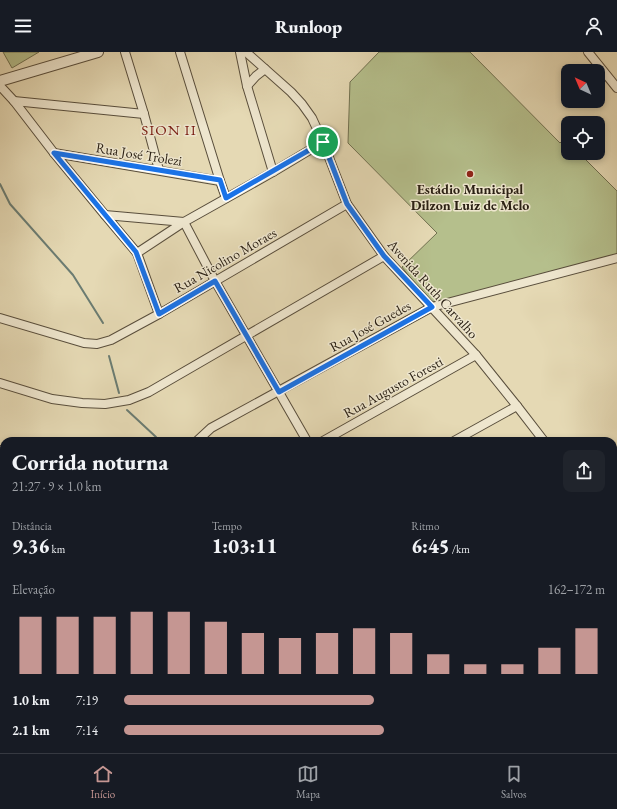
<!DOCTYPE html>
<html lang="pt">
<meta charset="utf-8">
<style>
:root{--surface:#171b24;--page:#20242c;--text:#f1f3f6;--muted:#9ea1a6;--line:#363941;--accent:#c59692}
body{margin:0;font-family:"EB Garamond",serif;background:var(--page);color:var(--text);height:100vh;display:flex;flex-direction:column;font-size:15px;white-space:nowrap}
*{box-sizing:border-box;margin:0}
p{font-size:13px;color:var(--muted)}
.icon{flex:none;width:22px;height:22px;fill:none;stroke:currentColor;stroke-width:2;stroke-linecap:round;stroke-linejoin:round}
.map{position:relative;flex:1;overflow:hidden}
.panel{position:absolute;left:0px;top:385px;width:617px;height:316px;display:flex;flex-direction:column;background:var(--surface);border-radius:12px 12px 0 0;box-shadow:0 2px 6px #0003}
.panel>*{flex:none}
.needle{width:26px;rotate:316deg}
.controls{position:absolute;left:561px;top:12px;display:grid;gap:8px}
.controls a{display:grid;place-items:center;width:44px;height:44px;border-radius:8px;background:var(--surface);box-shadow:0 2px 6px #0003;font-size:20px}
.pin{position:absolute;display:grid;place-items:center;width:34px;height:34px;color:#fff;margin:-17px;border:2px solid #fff;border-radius:50%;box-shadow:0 1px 4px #0007}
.round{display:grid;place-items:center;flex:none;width:42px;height:42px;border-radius:8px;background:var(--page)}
.overview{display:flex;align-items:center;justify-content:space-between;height:68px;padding:0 12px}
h1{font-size:22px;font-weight:800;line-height:30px}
.figures{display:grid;grid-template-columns:repeat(3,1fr);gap:6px;height:68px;padding:4px 12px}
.figures div{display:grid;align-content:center}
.figures b{font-size:20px;font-weight:800}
.figures small{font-size:11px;font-weight:400}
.figures p{font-size:11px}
.chart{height:112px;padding:8px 12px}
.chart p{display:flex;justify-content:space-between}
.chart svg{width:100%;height:72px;margin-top:4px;stroke:var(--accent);stroke-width:6}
ul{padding:0 12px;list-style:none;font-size:13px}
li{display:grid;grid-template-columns:64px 48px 1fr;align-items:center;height:30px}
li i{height:10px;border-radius:5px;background:var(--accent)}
header{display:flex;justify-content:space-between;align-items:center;height:52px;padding:0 12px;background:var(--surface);font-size:18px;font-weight:800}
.tabs{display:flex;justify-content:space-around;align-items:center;height:56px;border-top:1px solid var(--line);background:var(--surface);font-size:11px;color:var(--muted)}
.tabs a{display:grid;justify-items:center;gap:2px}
.tabs .selected{color:var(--accent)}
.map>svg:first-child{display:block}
.green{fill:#b5bf8c;stroke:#707050}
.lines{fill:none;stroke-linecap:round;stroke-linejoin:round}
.stream{stroke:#6b7c72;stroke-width:2}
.minor-casing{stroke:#594e3c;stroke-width:10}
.tertiary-casing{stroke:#594e3c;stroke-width:12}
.minor{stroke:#eee6ce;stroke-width:8}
.tertiary{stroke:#eee6ce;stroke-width:10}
.route-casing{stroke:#fff;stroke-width:8}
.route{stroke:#1a73e8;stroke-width:5}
.poi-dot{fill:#8f2418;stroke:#eee6ce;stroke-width:1.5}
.labels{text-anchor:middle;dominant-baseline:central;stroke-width:3;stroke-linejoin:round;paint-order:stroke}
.street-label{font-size:14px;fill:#2a2014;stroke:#eee6ce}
.poi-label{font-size:14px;font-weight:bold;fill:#2a2014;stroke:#eee6ce}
.neighbourhood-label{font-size:15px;letter-spacing:1px;fill:#7a1f14;stroke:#eee6ce}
</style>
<header><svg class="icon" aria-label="menu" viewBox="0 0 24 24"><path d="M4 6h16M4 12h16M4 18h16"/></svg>Runloop<svg class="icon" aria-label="person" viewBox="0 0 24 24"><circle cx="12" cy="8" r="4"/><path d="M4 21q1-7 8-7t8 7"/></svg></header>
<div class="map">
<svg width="617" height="701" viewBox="0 0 617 701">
<rect width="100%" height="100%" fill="#e5d9b4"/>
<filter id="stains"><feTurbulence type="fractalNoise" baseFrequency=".005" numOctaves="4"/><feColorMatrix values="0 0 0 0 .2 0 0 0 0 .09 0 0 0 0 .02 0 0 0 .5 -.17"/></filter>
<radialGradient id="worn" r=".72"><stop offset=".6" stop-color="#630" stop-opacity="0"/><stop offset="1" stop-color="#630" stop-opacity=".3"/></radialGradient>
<g class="green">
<path d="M3,0H39L12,16Z"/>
<path d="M379,0H470L560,91L564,87L568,90V101H579L617,139V202L438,250L431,249L424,244L402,215L437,181L348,91L350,30Z"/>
</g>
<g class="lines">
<g class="stream">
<path d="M0,132L10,152L73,223L103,271"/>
<path d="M109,304L119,341"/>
<path d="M127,358L156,385"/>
</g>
<g class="minor-casing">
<g id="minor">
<path d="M125,0L144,62L159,118"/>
<path d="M180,0L220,129L226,146"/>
<path d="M240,0L247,34L273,120"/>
<path d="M246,0L291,40L302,52L312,66L323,90L347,152L384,204L476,303L517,354L544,389"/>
<path d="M588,0L617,36"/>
<path d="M0,34L14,49L54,101L105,163L184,170L215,229L307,389"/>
<path d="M247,34L256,24L265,17"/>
<path d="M14,49L144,62"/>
<path d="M54,101L220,129"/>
<path d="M105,163L137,201L159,262"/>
<path d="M137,201L184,170L273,120L323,90"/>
<path d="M0,266L84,291L97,292L111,288L159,262L347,152"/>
<path d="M0,331L52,347L82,351L105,352L129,348L149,340L384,204"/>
<path d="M197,389L211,376L432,255L617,206"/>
<path d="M323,389L476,303"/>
<path d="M454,389L517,354"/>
<path d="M0,398L4,399"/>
<path d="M0,458L4,459"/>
<path d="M0,520L4,521"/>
<path d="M613,551L617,562"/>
<path d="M0,583L4,584"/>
<path d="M0,637L4,624"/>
<path d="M289,697V701"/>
<path d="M125,701L126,697"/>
</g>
</g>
<g class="tertiary-casing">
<g id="tertiary">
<path d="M0,29L98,0"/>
<path d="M613,635L617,632"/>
<path d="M435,701L452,697"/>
</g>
</g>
<use href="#minor" class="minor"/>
<use href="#tertiary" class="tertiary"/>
</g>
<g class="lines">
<g class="route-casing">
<path id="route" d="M323,90L347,152L384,204L432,255L279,340L215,229L159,262L136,200L54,101L220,128L226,146Z"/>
</g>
<use href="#route" class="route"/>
</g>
<circle class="poi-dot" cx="470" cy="122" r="4"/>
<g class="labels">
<g class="street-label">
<text transform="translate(139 102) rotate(9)">Rua José Trolezi</text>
<text transform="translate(225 208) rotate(-30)">Rua Nicolino Moraes</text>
<text transform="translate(433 237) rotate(48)">Avenida Ruth Carvalho</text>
<text transform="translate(370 274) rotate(-29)">Rua José Guedes</text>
<text transform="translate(393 335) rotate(-29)">Rua Augusto Foresti</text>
</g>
<g class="poi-label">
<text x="470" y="137">Estádio Municipal<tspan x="470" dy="16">Dilzon Luiz de Melo</tspan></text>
</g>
<g class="neighbourhood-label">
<text x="169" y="77">SION II</text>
</g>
</g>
<rect width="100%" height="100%" filter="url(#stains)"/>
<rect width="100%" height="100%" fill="url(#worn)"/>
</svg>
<div class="controls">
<a><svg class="needle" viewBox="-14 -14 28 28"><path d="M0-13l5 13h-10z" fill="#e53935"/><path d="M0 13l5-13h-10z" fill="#9ea1a6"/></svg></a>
<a><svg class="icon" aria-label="locate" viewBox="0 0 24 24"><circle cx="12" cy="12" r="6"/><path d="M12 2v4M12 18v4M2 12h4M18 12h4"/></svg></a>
</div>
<div class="pin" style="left:323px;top:90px;background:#1e9e55"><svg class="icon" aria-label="arrive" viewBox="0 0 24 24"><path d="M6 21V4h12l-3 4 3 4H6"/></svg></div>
<section class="panel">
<div class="overview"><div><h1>Corrida noturna</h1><p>21:27 · 9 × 1.0 km</p></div><a class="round"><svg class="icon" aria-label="share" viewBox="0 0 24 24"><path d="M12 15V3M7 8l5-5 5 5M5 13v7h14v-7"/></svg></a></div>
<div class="figures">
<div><p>Distância</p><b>9.36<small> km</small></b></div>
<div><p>Tempo</p><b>1:03:11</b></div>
<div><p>Ritmo</p><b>6:45<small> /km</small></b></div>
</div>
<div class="chart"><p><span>Elevação</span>162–172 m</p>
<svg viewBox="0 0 160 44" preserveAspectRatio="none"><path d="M5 44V9M15 44V9M25 44V9M35 44V6M45 44V6M55 44V12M65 44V19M75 44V22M85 44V19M95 44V16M105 44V19M115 44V32M125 44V38M135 44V38M145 44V28M155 44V16"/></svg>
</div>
<ul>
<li><b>1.0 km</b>7:19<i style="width:52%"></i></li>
<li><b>2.1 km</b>7:14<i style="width:54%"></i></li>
</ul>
</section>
</div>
<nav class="tabs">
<a class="selected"><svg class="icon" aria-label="home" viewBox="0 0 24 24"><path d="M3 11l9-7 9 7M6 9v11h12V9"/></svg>Início</a>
<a><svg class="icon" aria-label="map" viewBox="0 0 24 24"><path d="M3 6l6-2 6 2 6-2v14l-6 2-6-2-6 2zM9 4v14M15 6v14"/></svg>Mapa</a>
<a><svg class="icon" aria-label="saved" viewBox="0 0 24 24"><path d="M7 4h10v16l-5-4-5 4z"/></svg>Salvos</a>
</nav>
